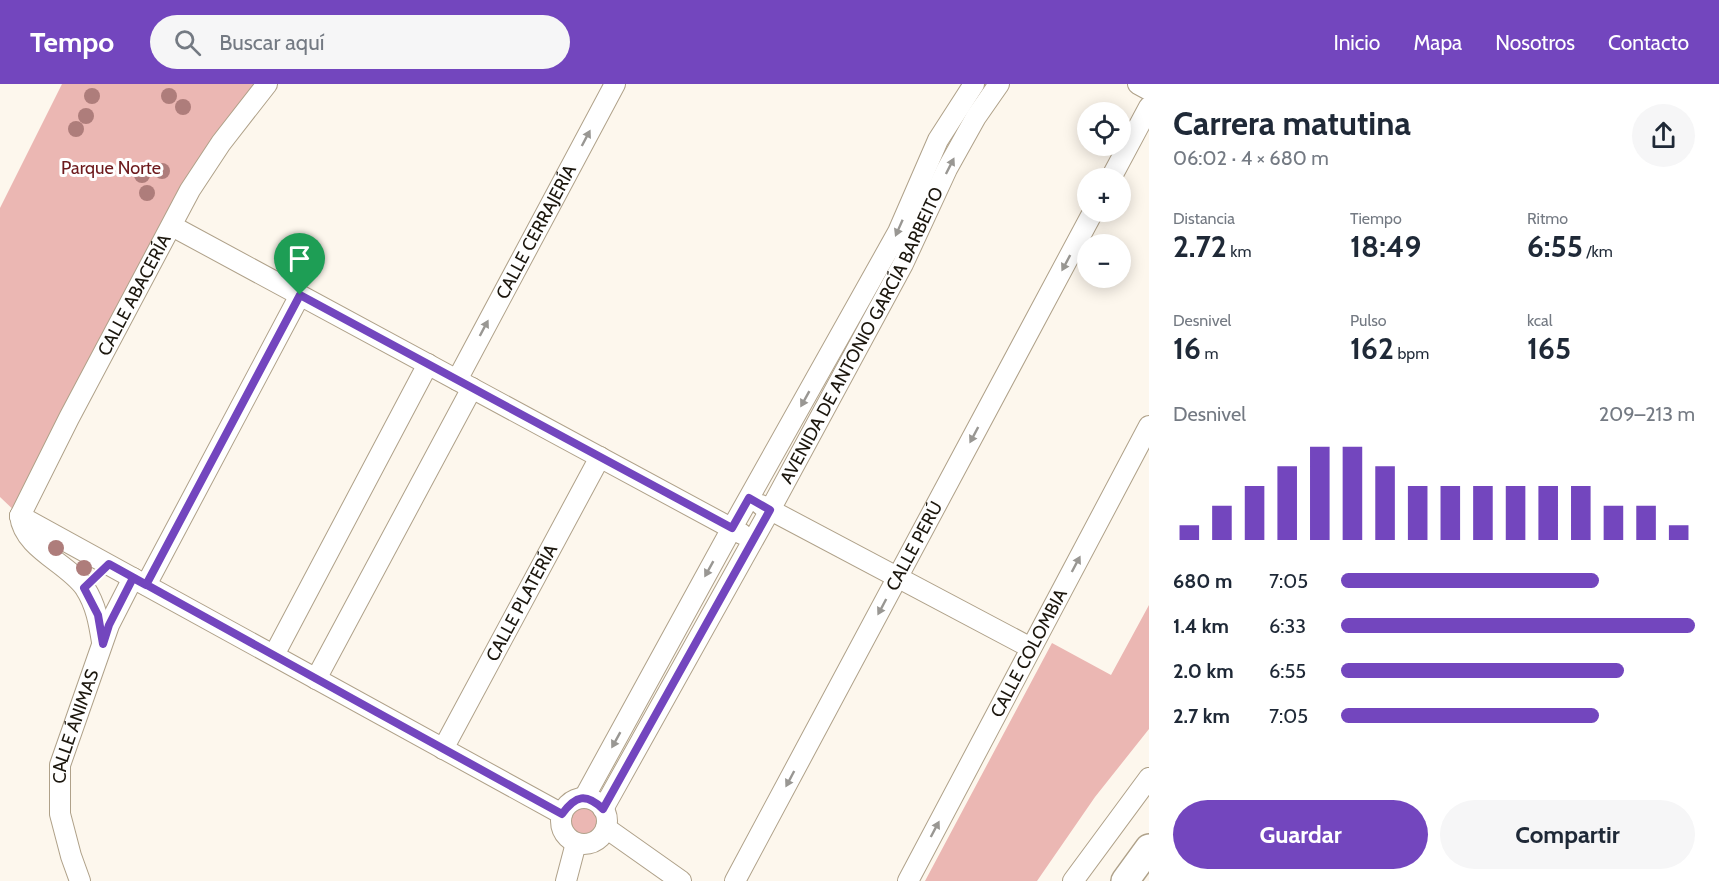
<!DOCTYPE html>
<html lang="es">
<meta charset="utf-8">
<style>
:root{--surface:#fff;--page:#f6f6f7;--text:#1f2937;--muted:#747a83;--accent:#7346be}
body{margin:0;font-family:Cabin,sans-serif;background:var(--page);color:var(--text);height:100vh;display:flex;flex-direction:column;font-size:22px;white-space:nowrap}
*{box-sizing:border-box;margin:0}
p{font-size:20px;color:var(--muted)}
.icon{flex:none;width:33px;height:33px;fill:none;stroke:currentColor;stroke-width:2;stroke-linecap:round;stroke-linejoin:round}
.map{position:relative;flex:1;overflow:hidden}
.panel{display:flex;flex-direction:column;background:var(--surface);width:570px}
.panel>*{flex:none}
.controls{position:absolute;left:1077px;top:18px;display:grid;gap:12px}
.controls a{display:grid;place-items:center;width:54px;height:54px;border-radius:50%;background:var(--surface);box-shadow:0 3px 15px #0003;font-size:30px}
.pin{position:absolute;display:grid;place-items:center;width:51px;height:51px;color:#fff;margin:-62px -26px;border-radius:50% 50% 50% 0;rotate:-45deg;box-shadow:0 0 6px #0007}
.pin .icon{rotate:45deg}
.round{display:grid;place-items:center;flex:none;width:63px;height:63px;border-radius:32px;background:var(--page)}
.head{display:flex;align-items:center;justify-content:space-between;height:102px;padding:0 24px}
h1{font-size:33px;font-weight:700;line-height:45px}
.metrics{display:grid;grid-template-columns:repeat(3,1fr);gap:9px;height:102px;padding:6px 24px}
.metrics div{display:grid;align-content:center}
.metrics b{font-size:30px;font-weight:700}
.metrics small{font-size:16px;font-weight:400}
.metrics p{font-size:16px}
.chart{height:168px;padding:12px 24px}
.chart p{display:flex;justify-content:space-between}
.chart svg{width:100%;height:108px;margin-top:6px;stroke:var(--accent);stroke-width:6}
.primary-button{display:flex;gap:12px;margin-top:auto;padding:12px 24px}
.primary-button a{flex:1;height:69px;border-radius:36px;background:var(--accent);color:#fff;font-size:24px;font-weight:700;line-height:69px;text-align:center}
.primary-button a+a{background:var(--page);color:var(--text)}
ul{padding:0 24px;list-style:none;font-size:20px}
li{display:grid;grid-template-columns:96px 72px 1fr;align-items:center;height:45px}
li i{height:15px;border-radius:8px;background:var(--accent)}
header{display:flex;align-items:center;gap:36px;box-sizing:border-box;height:84px;padding:0 30px;background:var(--accent);color:#fff}
header strong{font-size:28px}
nav{display:flex;gap:33px;margin-inline-start:auto;font-size:21px}
.search{width:420px;height:54px;background:var(--page);display:flex;align-items:center;gap:15px;box-sizing:border-box;padding:0 21px;border-radius:33px;color:var(--muted);font-size:22px}
main{display:flex;flex:1;min-height:0}
.map>svg:first-child{display:block}
.green{fill:#ebb7b3}
.lines{fill:none;stroke-linecap:round;stroke-linejoin:round}
.street-casing{stroke:#afa189;stroke-width:22}
.secondary-casing{stroke:#afa189;stroke-width:30}
.street{stroke:#fff;stroke-width:20}
.secondary{stroke:#fff;stroke-width:27}
.tree{fill:#ae7d7b}
.oneway{fill:#999793}
.route-casing{stroke:#fff;stroke-width:12}
.route{stroke:#7346be;stroke-width:8}
.labels{text-anchor:middle;dominant-baseline:central;stroke-width:6;stroke-linejoin:round;paint-order:stroke}
.park-label{font-size:18px;fill:#6d1a1d;stroke:#fff}
.street-label{font-size:18px;fill:#1c170e;stroke:#fff}
</style>
<header>
<strong>Tempo</strong>
<div class="search"><svg class="icon" aria-label="search" viewBox="0 0 24 24"><circle cx="10" cy="10" r="6"/><path d="M15 15l6 6"/></svg>Buscar aquí</div>
<nav><a>Inicio</a><a>Mapa</a><a>Nosotros</a><a>Contacto</a></nav>
</header>
<main>
<div class="map">
<svg width="1149" height="797" viewBox="0 0 1149 797">
<rect width="100%" height="100%" fill="#fdf7ed"/>
<g class="green">
<path d="M62,0H267L221,59L20,432L0,413V124Z"/>
<path d="M1149,521V645L1095,713L1037,797H925L1052,559L1111,591Z"/>
<circle cx="584" cy="737" r="19"/>
</g>
<g class="lines">
<g class="street-casing">
<g id="street">
<path d="M1138,0L1149,6"/>
<path d="M1111,94L1149,23"/>
<path d="M172,142L742,450"/>
<path id="s1" d="M457,296L615,0"/>
<path d="M761,421L1031,564"/>
<path d="M20,432L562,730"/>
<path id="s2" d="M20,432L69,334L190,106L221,59L267,0"/>
<path d="M20,432C24,465 68,479 85,504C96,521 99,539 102,558"/>
<path d="M146,501L300,211"/>
<path d="M274,571L428,280"/>
<path d="M316,595L472,304"/>
<path id="s3" d="M443,665L600,373"/>
<path d="M584,714L732,444L898,148L938,56L974,0"/>
<circle cx="584" cy="737" r="23"/>
<path id="s4" d="M603,725L770,426L903,180L947,85L976,33L999,0"/>
<path d="M606,744L681,797"/>
<path id="s5" d="M80,797L71,772L60,730V681L109,541L133,494"/>
<path d="M566,797L576,759"/>
<path id="s6" d="M735,797L1093,128"/>
<path id="s7" d="M908,797L1149,342"/>
<path d="M1073,797L1149,694"/>
</g>
</g>
<g class="secondary-casing">
<path id="secondary" d="M1125,797L1149,764"/>
</g>
<use href="#street" class="street"/>
<use href="#secondary" class="secondary"/>
</g>
<g class="tree">
<circle cx="92" cy="12" r="8"/>
<circle cx="169" cy="12" r="8"/>
<circle cx="183" cy="23" r="8"/>
<circle cx="86" cy="32" r="8"/>
<circle cx="76" cy="45" r="8"/>
<circle cx="162" cy="87" r="8"/>
<circle cx="142" cy="91" r="8"/>
<circle cx="147" cy="109" r="8"/>
<circle cx="56" cy="464" r="8"/>
<circle cx="84" cy="484" r="8"/>
</g>
<defs><path id="oneway-solid" d="M-6-.8H1V-3.2L6.5 0L1 3.2V.8H-6Z" transform="scale(1.5)"/></defs>
<g class="oneway">
<use href="#oneway-solid" transform="translate(586 54) rotate(-62)"/>
<use href="#oneway-solid" transform="translate(950 82) rotate(-63)"/>
<use href="#oneway-solid" transform="translate(899 144) rotate(114)"/>
<use href="#oneway-solid" transform="translate(1066 179) rotate(118)"/>
<use href="#oneway-solid" transform="translate(484 244) rotate(-62)"/>
<use href="#oneway-solid" transform="translate(805 315) rotate(119)"/>
<use href="#oneway-solid" transform="translate(974 351) rotate(118)"/>
<use href="#oneway-solid" transform="translate(1076 480) rotate(-62)"/>
<use href="#oneway-solid" transform="translate(709 485) rotate(119)"/>
<use href="#oneway-solid" transform="translate(882 523) rotate(118)"/>
<use href="#oneway-solid" transform="translate(616 656) rotate(119)"/>
<use href="#oneway-solid" transform="translate(790 695) rotate(118)"/>
<use href="#oneway-solid" transform="translate(935 745) rotate(-62)"/>
</g>
<g class="lines">
<g class="route-casing">
<path id="route" d="M300,211L146,501L133,494L109,541L103,560L98,531L84,504L109,480C259,564 411,647 562,730C576,711 586,709 603,725L770,426L749,414L732,444L300,211"/>
</g>
<use href="#route" class="route"/>
</g>
<g class="labels">
<g class="park-label">
<text x="111" y="84">Parque Norte</text>
</g>
<g class="street-label">
<text stroke="none"><textPath href="#s1" startOffset="168">CALLE CERRAJERÍA</textPath></text>
<text stroke="none"><textPath href="#s2" startOffset="249">CALLE ABACERÍA</textPath></text>
<text stroke="none"><textPath href="#s4" startOffset="540">AVENIDA DE ANTONIO GARCÍA BARBEITO</textPath></text>
<text stroke="none"><textPath href="#s6" startOffset="380">CALLE PERÚ</textPath></text>
<text stroke="none"><textPath href="#s3" startOffset="166">CALLE PLATERÍA</textPath></text>
<text stroke="none"><textPath href="#s7" startOffset="258">CALLE COLOMBIA</textPath></text>
<text stroke="none"><textPath href="#s5" startOffset="160">CALLE ÁNIMAS</textPath></text>
</g>
</g>
</svg>
<div class="controls">
<a><svg class="icon" aria-label="locate" viewBox="0 0 24 24"><circle cx="12" cy="12" r="6"/><path d="M12 2v4M12 18v4M2 12h4M18 12h4"/></svg></a>
<a>+</a>
<a>−</a>
</div>
<div class="pin" style="left:300px;top:211px;background:#1e9e55"><svg class="icon" aria-label="arrive" viewBox="0 0 24 24"><path d="M6 21V4h12l-3 4 3 4H6"/></svg></div>
</div>
<section class="panel">
<div class="head"><div><h1>Carrera matutina</h1><p>06:02 · 4 × 680 m</p></div><a class="round"><svg class="icon" aria-label="share" viewBox="0 0 24 24"><path d="M12 15V3M7 8l5-5 5 5M5 13v7h14v-7"/></svg></a></div>
<div class="metrics">
<div><p>Distancia</p><b>2.72<small> km</small></b></div>
<div><p>Tiempo</p><b>18:49</b></div>
<div><p>Ritmo</p><b>6:55<small> /km</small></b></div>
</div>
<div class="metrics">
<div><p>Desnivel</p><b>16<small> m</small></b></div>
<div><p>Pulso</p><b>162<small> bpm</small></b></div>
<div><p>kcal</p><b>165</b></div>
</div>
<div class="chart"><p><span>Desnivel</span>209–213 m</p>
<svg viewBox="0 0 160 44" preserveAspectRatio="none"><path d="M5 44V38M15 44V30M25 44V22M35 44V14M45 44V6M55 44V6M65 44V14M75 44V22M85 44V22M95 44V22M105 44V22M115 44V22M125 44V22M135 44V30M145 44V30M155 44V38"/></svg>
</div>
<ul>
<li><b>680 m</b>7:05<i style="width:73%"></i></li>
<li><b>1.4 km</b>6:33<i style="width:100%"></i></li>
<li><b>2.0 km</b>6:55<i style="width:80%"></i></li>
<li><b>2.7 km</b>7:05<i style="width:73%"></i></li>
</ul>
<div class="primary-button"><a>Guardar</a><a>Compartir</a></div>
</section>
</main>
